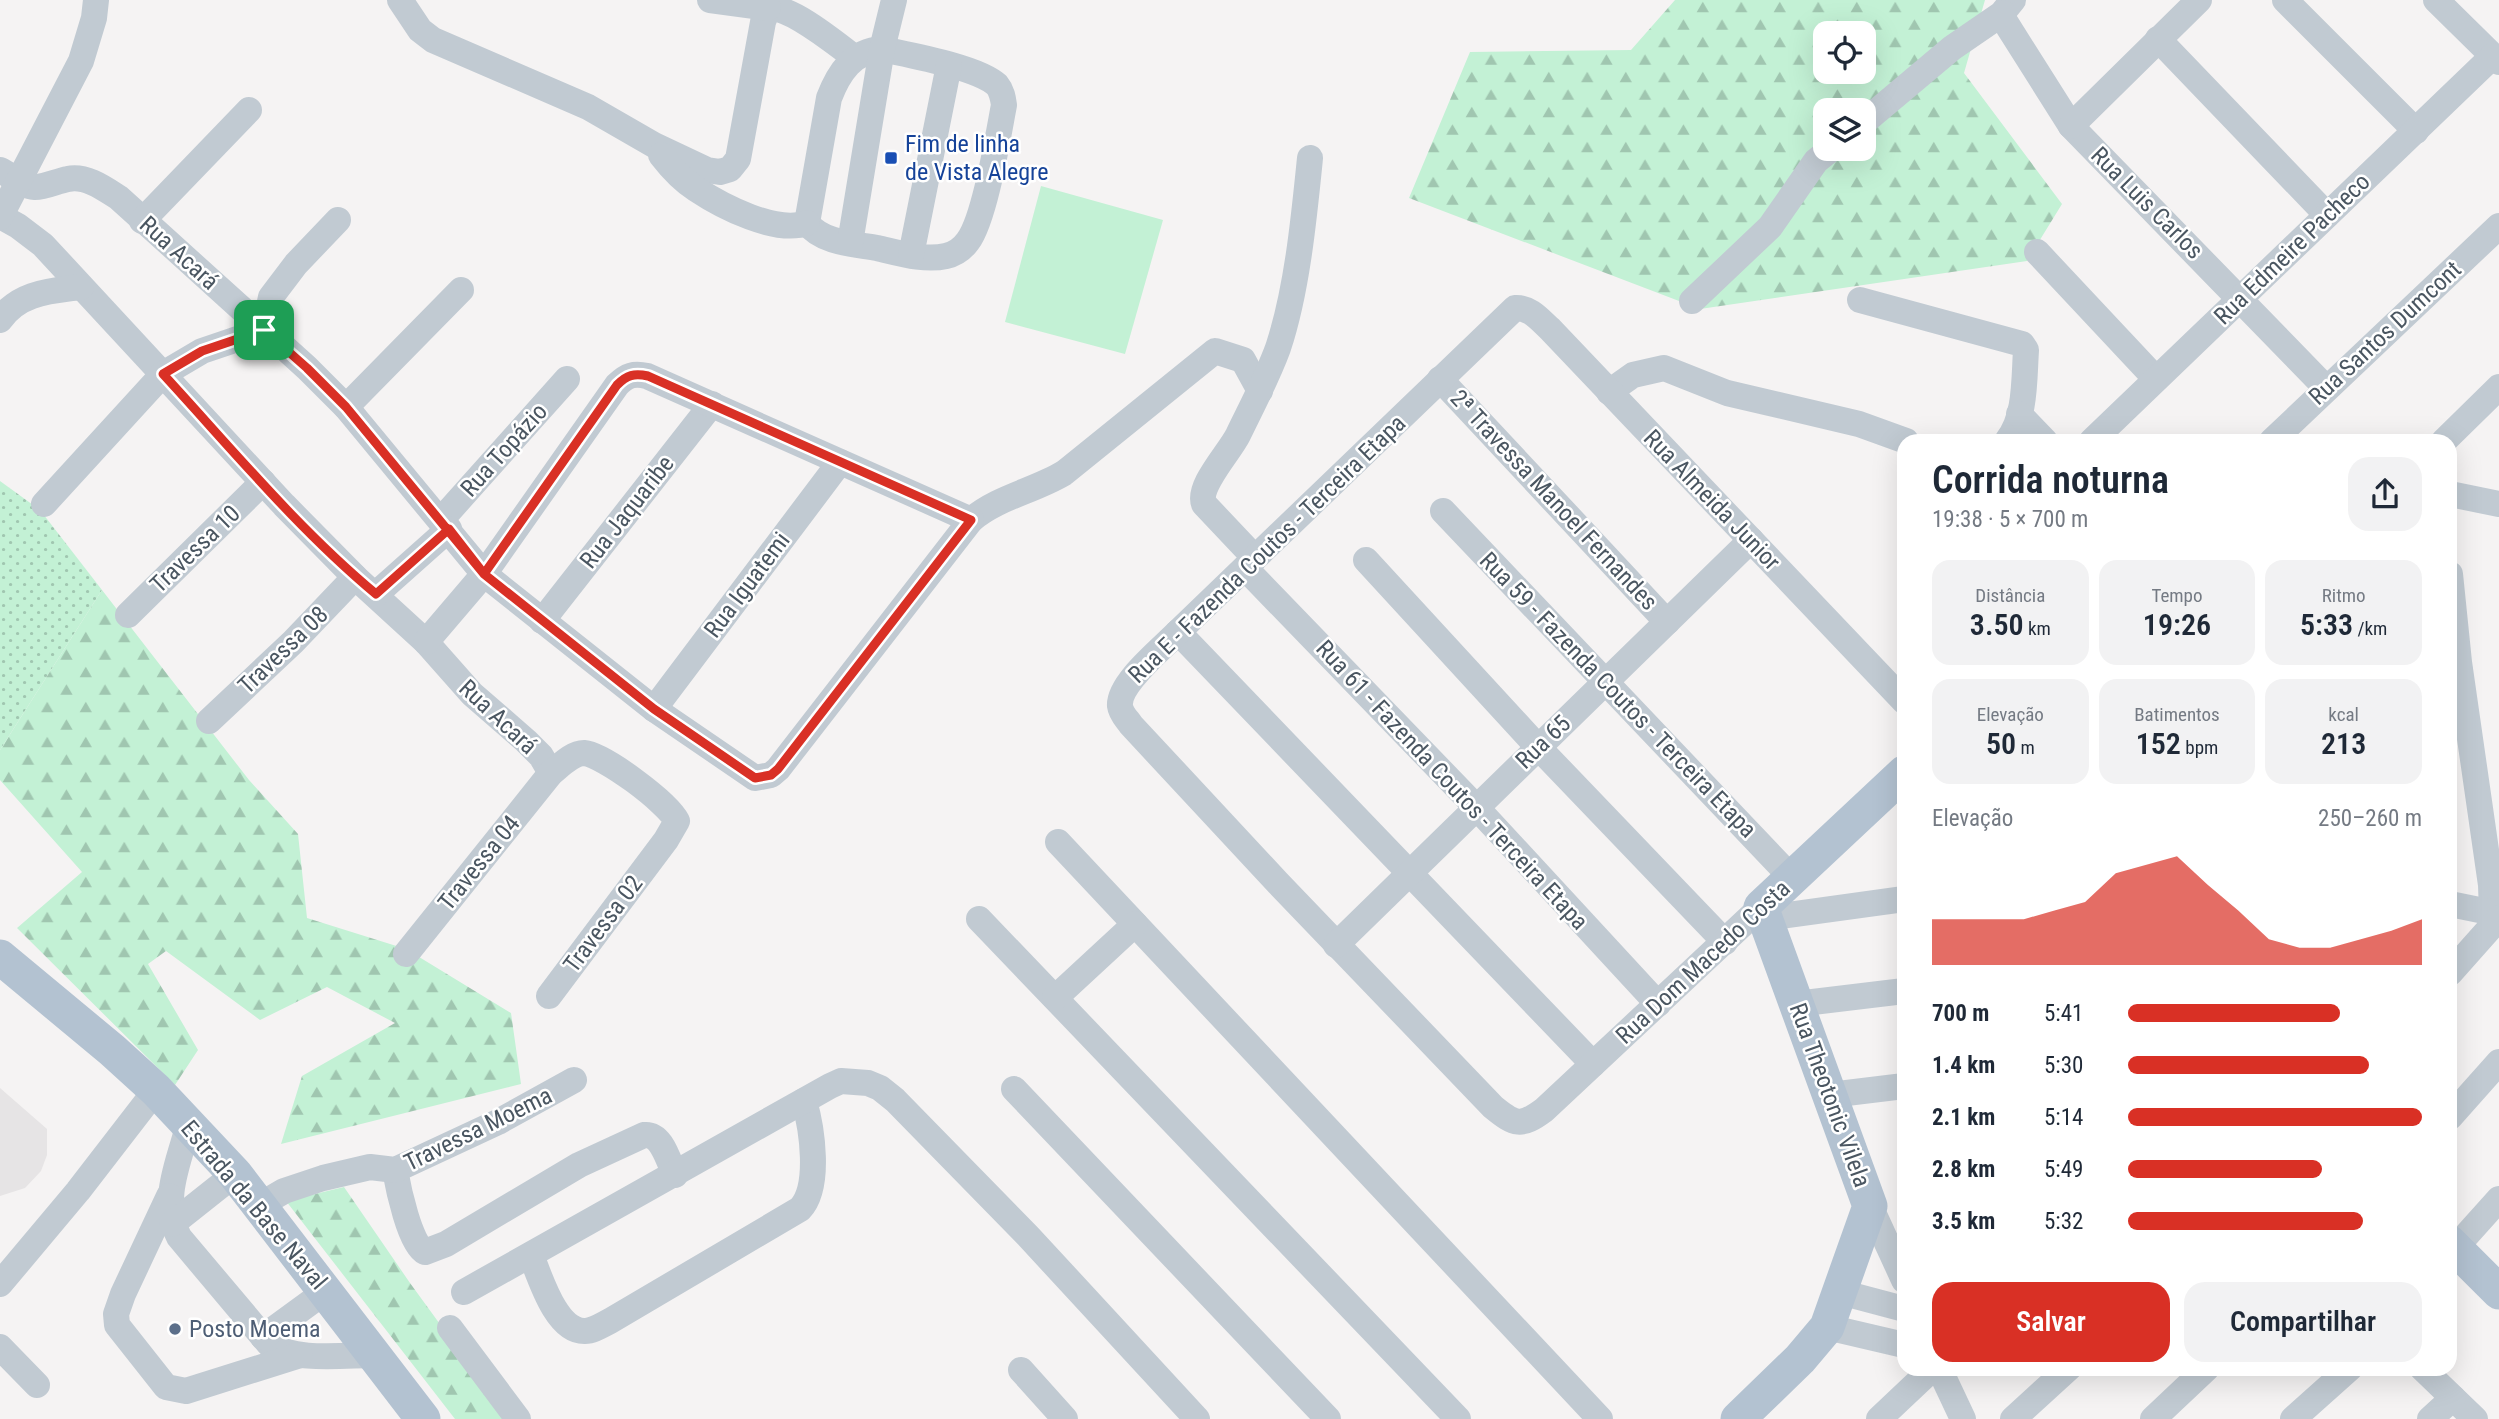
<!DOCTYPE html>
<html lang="pt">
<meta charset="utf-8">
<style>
:root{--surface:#fff;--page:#f2f2f3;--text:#1f2937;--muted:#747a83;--accent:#d93025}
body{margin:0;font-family:"Roboto Condensed",sans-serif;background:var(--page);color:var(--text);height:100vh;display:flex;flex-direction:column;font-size:26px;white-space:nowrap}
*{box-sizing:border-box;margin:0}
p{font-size:23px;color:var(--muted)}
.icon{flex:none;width:38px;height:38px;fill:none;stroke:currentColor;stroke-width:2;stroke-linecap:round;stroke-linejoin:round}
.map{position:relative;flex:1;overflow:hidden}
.sheet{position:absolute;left:1897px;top:434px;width:560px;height:942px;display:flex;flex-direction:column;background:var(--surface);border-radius:21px;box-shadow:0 7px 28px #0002}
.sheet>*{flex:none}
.fabs{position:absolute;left:1813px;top:21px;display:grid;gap:14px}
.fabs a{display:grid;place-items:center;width:63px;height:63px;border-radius:14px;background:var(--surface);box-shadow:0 7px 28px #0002;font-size:35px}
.pin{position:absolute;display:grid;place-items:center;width:60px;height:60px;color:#fff;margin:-30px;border-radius:14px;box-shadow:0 4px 10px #0006}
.round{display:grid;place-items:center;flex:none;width:74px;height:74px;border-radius:21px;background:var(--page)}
.head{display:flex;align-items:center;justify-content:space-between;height:119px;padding:0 35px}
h1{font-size:38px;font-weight:600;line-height:52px}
.stats{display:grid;grid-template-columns:repeat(3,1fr);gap:10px;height:119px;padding:7px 35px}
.stats div{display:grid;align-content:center;border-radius:18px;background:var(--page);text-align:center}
.stats b{font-size:30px;font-weight:600}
.stats small{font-size:19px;font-weight:400}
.stats p{font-size:19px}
.chart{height:196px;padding:14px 35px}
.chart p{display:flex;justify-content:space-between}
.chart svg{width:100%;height:126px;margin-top:7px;fill:var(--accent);opacity:.7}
.primary-button{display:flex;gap:14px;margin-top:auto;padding:14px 35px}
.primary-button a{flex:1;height:80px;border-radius:21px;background:var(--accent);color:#fff;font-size:28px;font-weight:600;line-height:80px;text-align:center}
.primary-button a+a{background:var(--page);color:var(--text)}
ul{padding:0 35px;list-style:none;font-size:23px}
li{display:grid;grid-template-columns:112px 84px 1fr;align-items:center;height:52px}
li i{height:18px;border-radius:9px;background:var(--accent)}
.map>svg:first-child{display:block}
.education{fill:#e6e4e5}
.grass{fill:url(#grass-dots)}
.forest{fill:url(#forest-firs);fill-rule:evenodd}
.garden{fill:#c3f1d5}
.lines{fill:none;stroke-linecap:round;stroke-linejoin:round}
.minor{stroke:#c1cad2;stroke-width:26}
.major{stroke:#b3c2d1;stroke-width:35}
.route-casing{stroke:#fff;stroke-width:14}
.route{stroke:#d93025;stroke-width:9}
.transit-dot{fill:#1a4fb4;stroke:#fff;stroke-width:2.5}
.service-dot{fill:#5c6f8a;stroke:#fff;stroke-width:2.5}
.labels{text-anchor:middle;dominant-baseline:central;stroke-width:5;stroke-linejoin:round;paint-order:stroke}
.transit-label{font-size:24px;fill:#164399;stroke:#fff;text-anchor:start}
.street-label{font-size:24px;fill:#4a5661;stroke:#fff}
.service-label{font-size:24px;fill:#4e5e75;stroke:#fff;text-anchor:start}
</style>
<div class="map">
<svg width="2499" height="1419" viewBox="0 0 2499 1419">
<defs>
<pattern id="grass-dots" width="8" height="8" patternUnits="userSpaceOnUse" patternTransform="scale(1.75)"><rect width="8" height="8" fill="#c3f1d5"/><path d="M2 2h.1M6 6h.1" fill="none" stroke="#a0c6b0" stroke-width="1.8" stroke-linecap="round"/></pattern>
<pattern id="forest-firs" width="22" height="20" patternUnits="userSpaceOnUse" patternTransform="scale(1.75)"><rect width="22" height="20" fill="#c3f1d5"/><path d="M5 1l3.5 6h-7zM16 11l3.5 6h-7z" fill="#a0c6b0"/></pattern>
</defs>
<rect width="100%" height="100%" fill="#f5f3f3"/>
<path class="education" d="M0,1088L47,1129V1155L41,1171L25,1188L0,1196Z"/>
<path class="grass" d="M0,481L40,510L102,590L0,750Z"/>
<g class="forest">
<path d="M1675,0H1985L1964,73L2062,204L2027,261L1700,309L1409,198L1470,52L1631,50ZM1825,33H1864V72H1825ZM1825,110H1864V149H1825Z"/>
<path d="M102,590L249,780L298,834L307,918L406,949L511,1013L521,1084L281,1144L302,1076L395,1023L327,987L260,1020L166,951L148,964L198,1050L175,1085L17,928L82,872L0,780V750Z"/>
<path d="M344,1187L410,1283L509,1419H455L286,1201Z"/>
</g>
<path class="garden" d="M1041,186L1163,220L1125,354L1005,322Z"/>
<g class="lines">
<g class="minor">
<path d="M400,0L420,30L433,40L588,107L654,145L707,170L720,172L730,169L738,159L763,22L768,8C791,6 835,43 854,57"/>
<path d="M710,0L768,8"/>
<path d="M2013,0L2004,11V20L2071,126L2326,388"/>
<path d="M2285,0L2416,131"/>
<path d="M2436,0L2499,62"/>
<path d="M2158,39L2327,215"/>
<path d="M882,49C909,55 978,67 997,85C1002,91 1003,98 1004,105C998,136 985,218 968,241C963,248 955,254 946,256C924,261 899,253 877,248C854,244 822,243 807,223L829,98C839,72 853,51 882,49Z"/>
<path d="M1864,122L1952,48L2003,13"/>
<path d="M2071,126L2199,0"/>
<path d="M661,155C671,168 682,180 696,189C723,207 776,234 807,223"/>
<path d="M0,170C10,175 23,186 35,187C46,187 57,181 68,179C86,175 105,189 119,198L307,368L346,407L484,574L654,709L755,778L771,775L778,769L971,520C998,497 1034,491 1064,473L1215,351L1243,360L1260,391"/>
<path d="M0,216L18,226L43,245L284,505L355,577L426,642L472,694L526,741L541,756L551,773"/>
<path d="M0,217L81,61L94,18L96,0"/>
<path d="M142,221L249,110"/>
<path d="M850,243L882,49L894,0"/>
<path d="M2037,252L2156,379"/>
<path d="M911,255L949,65"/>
<path d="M1860,300L2022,344L2026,350C2024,379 2026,418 2007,441"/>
<path d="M1692,301L1770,227L1816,161L1831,149"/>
<path d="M0,320C19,292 51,291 81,287"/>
<path d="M1440,379L1667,622"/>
<path d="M1609,392L1633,375L1664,368L1727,393L1859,424L1906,441"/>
<path d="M346,407L461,290"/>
<path d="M2019,414L2045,441"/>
<path d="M2092,441L2493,56"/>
<path d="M2272,441L2499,226"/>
<path d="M2444,441L2499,387"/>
<path d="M2450,494L2499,504"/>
<path d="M44,504L163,374L202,351L264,330L271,297L296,264L338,220"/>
<path d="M1443,511L1792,878"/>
<path d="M441,520L567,379"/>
<path d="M1255,558L1204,504C1197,486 1229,453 1238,435C1252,406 1267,378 1278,348C1297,291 1304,218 1310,158"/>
<path d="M1366,560L1538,747L1725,942"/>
<path d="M1245,568L1476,807L1658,1004"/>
<path d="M2450,574L2459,662L2491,885L2492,913"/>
<path d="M376,594L449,529"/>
<path d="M128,615L263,482"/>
<path d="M542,621L712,404"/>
<path d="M1178,632L1593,1064"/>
<path d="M426,642L484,574L617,385C627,375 634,373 647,376L971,520"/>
<path d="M654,709L840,462"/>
<path d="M209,721L293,642L355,577"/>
<path d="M1058,842L1600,1419"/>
<path d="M2450,904L2499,914"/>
<path d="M1761,907L1544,1110C1521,1127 1515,1125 1493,1107L1278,883L1131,725C1127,719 1121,714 1120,706C1118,683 1163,648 1178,632L1515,308C1530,307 1540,320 1550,329L1904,701"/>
<path d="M1766,918L1904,899"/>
<path d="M979,919L1458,1419"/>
<path d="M1336,945L1751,540"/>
<path d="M406,954L551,773C560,766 572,753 584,753C604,755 667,802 677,821L666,840L549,996"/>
<path d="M2450,973L2499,918"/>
<path d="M1055,998L1135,924"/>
<path d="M1796,1004L1904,991"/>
<path d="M1014,1089L1328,1419"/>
<path d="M1830,1095L1904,1086"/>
<path d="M2450,1117L2499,1062"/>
<path d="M189,1124C179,1161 160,1201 179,1237L269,1344C293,1362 345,1355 375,1355"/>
<path d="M395,1170C398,1187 410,1245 425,1252L446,1244L579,1165L644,1135C662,1133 668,1160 675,1175"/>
<path d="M169,1196L123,1294L116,1314L117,1325L166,1387L186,1391L300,1355"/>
<path d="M260,1205L284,1191L323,1178L370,1167L395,1170L498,1122L574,1080"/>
<path d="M1870,1206L1904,1280"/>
<path d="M172,1224L235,1174"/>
<path d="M2455,1248L2499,1199"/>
<path d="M531,1255C540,1277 556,1332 585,1331C593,1331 602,1325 610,1321L800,1209C821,1187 812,1128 804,1101"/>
<path d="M0,1284L78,1191L156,1090"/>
<path d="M464,1292L830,1086L841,1081L868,1083L880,1088L895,1100L1028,1236L1197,1419"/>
<path d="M1840,1292L1904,1309"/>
<path d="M1827,1327L1904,1345"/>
<path d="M450,1328L518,1419"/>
<path d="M263,1337L326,1291"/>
<path d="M0,1347L37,1385"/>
<path d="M1939,1368L1963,1419"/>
<path d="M2422,1368L2475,1419"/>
<path d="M1021,1370L1065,1419"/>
<path d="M1879,1419L1933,1368"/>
<path d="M2013,1419L2069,1368"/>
<path d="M2153,1419L2207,1368"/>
<path d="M2293,1419L2350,1368"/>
<path d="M2430,1419L2453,1398"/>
</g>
<g class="major">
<path d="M0,957L112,1050L156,1090L235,1174L423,1419"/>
<path d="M2450,1243L2499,1292"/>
<path d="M1738,1419L1800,1359L1827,1327L1870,1206L1761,907L1904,773"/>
</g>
</g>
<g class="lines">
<g class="route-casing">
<path id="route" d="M264,330L307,368L346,407L484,574L654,709L755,778L771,775L778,769L971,520L648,376C634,373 627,375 617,385L484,574L449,529L376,594C298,529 232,449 163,374L202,351L264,330"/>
</g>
<use href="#route" class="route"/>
</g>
<rect class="transit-dot" x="884" y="151" width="14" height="14" rx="3.5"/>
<circle class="service-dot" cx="175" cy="1329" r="7"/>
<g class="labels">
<g class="transit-label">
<text x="905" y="144">Fim de linha<tspan x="905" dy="28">de Vista Alegre</tspan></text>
</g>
<g class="street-label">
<text transform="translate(2147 203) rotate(45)">Rua Luis Carlos</text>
<text transform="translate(2292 249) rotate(-44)">Rua Edmeire Pacheco</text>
<text transform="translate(179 253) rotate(42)">Rua Acará</text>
<text transform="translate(2385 333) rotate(-43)">Rua Santos Dumcont</text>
<text transform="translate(504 450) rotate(-48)">Rua Topázio</text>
<text transform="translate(1554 500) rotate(47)">2ª Travessa Manoel Fernandes</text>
<text transform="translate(1712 500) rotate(46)">Rua Almeida Junior</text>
<text transform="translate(627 512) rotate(-52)">Rua Jaquaribe</text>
<text transform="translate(195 549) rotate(-44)">Travessa 10</text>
<text transform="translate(1267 549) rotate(-44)">Rua E - Fazenda Coutos - Terceira Etapa</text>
<text transform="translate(747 585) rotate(-53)">Rua Iguatemi</text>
<text transform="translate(283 650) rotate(-44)">Travessa 08</text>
<text transform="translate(1618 695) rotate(46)">Rua 59 - Fazenda Coutos - Terceira Etapa</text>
<text transform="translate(498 717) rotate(43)">Rua Acará</text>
<text transform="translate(1543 742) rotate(-44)">Rua 65</text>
<text transform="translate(1452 785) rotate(47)">Rua 61 - Fazenda Coutos - Terceira Etapa</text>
<text transform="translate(479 863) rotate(-51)">Travessa 04</text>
<text transform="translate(603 924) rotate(-53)">Travessa 02</text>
<text transform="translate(1703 962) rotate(-43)">Rua Dom Macedo Costa</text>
<text transform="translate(1830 1095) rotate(70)">Rua Theotonic Vilela</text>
<text transform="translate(478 1129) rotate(-26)">Travessa Moema</text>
<text transform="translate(254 1205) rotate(50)">Estrada da Base Naval</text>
</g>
<g class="service-label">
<text x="189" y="1329">Posto Moema</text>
</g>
</g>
</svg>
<div class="fabs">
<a><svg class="icon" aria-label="locate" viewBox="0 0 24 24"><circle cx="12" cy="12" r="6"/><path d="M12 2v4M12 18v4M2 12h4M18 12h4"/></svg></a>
<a><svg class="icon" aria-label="layers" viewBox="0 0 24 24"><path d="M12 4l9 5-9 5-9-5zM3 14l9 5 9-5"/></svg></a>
</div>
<div class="pin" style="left:264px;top:330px;background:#1e9e55"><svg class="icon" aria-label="arrive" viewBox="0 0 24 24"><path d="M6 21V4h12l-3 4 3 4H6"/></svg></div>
<section class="sheet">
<div class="head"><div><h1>Corrida noturna</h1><p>19:38 · 5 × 700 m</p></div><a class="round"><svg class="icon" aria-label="share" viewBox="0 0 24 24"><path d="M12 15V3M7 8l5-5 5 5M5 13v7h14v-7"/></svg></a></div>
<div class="stats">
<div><p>Distância</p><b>3.50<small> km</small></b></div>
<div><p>Tempo</p><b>19:26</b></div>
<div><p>Ritmo</p><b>5:33<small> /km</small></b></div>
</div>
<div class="stats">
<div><p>Elevação</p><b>50<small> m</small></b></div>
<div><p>Batimentos</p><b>152<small> bpm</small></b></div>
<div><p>kcal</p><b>213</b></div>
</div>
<div class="chart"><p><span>Elevação</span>250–260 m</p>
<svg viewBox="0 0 160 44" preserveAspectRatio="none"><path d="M0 44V28L10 28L20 28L30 28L40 25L50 22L60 12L70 9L80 6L90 16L100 25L110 35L120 38L130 38L140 35L150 32L160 28V44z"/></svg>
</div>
<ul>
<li><b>700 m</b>5:41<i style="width:72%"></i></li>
<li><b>1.4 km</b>5:30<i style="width:82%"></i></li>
<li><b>2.1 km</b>5:14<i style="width:100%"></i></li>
<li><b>2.8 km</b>5:49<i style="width:66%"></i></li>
<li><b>3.5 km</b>5:32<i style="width:80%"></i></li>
</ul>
<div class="primary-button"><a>Salvar</a><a>Compartilhar</a></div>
</section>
</div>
